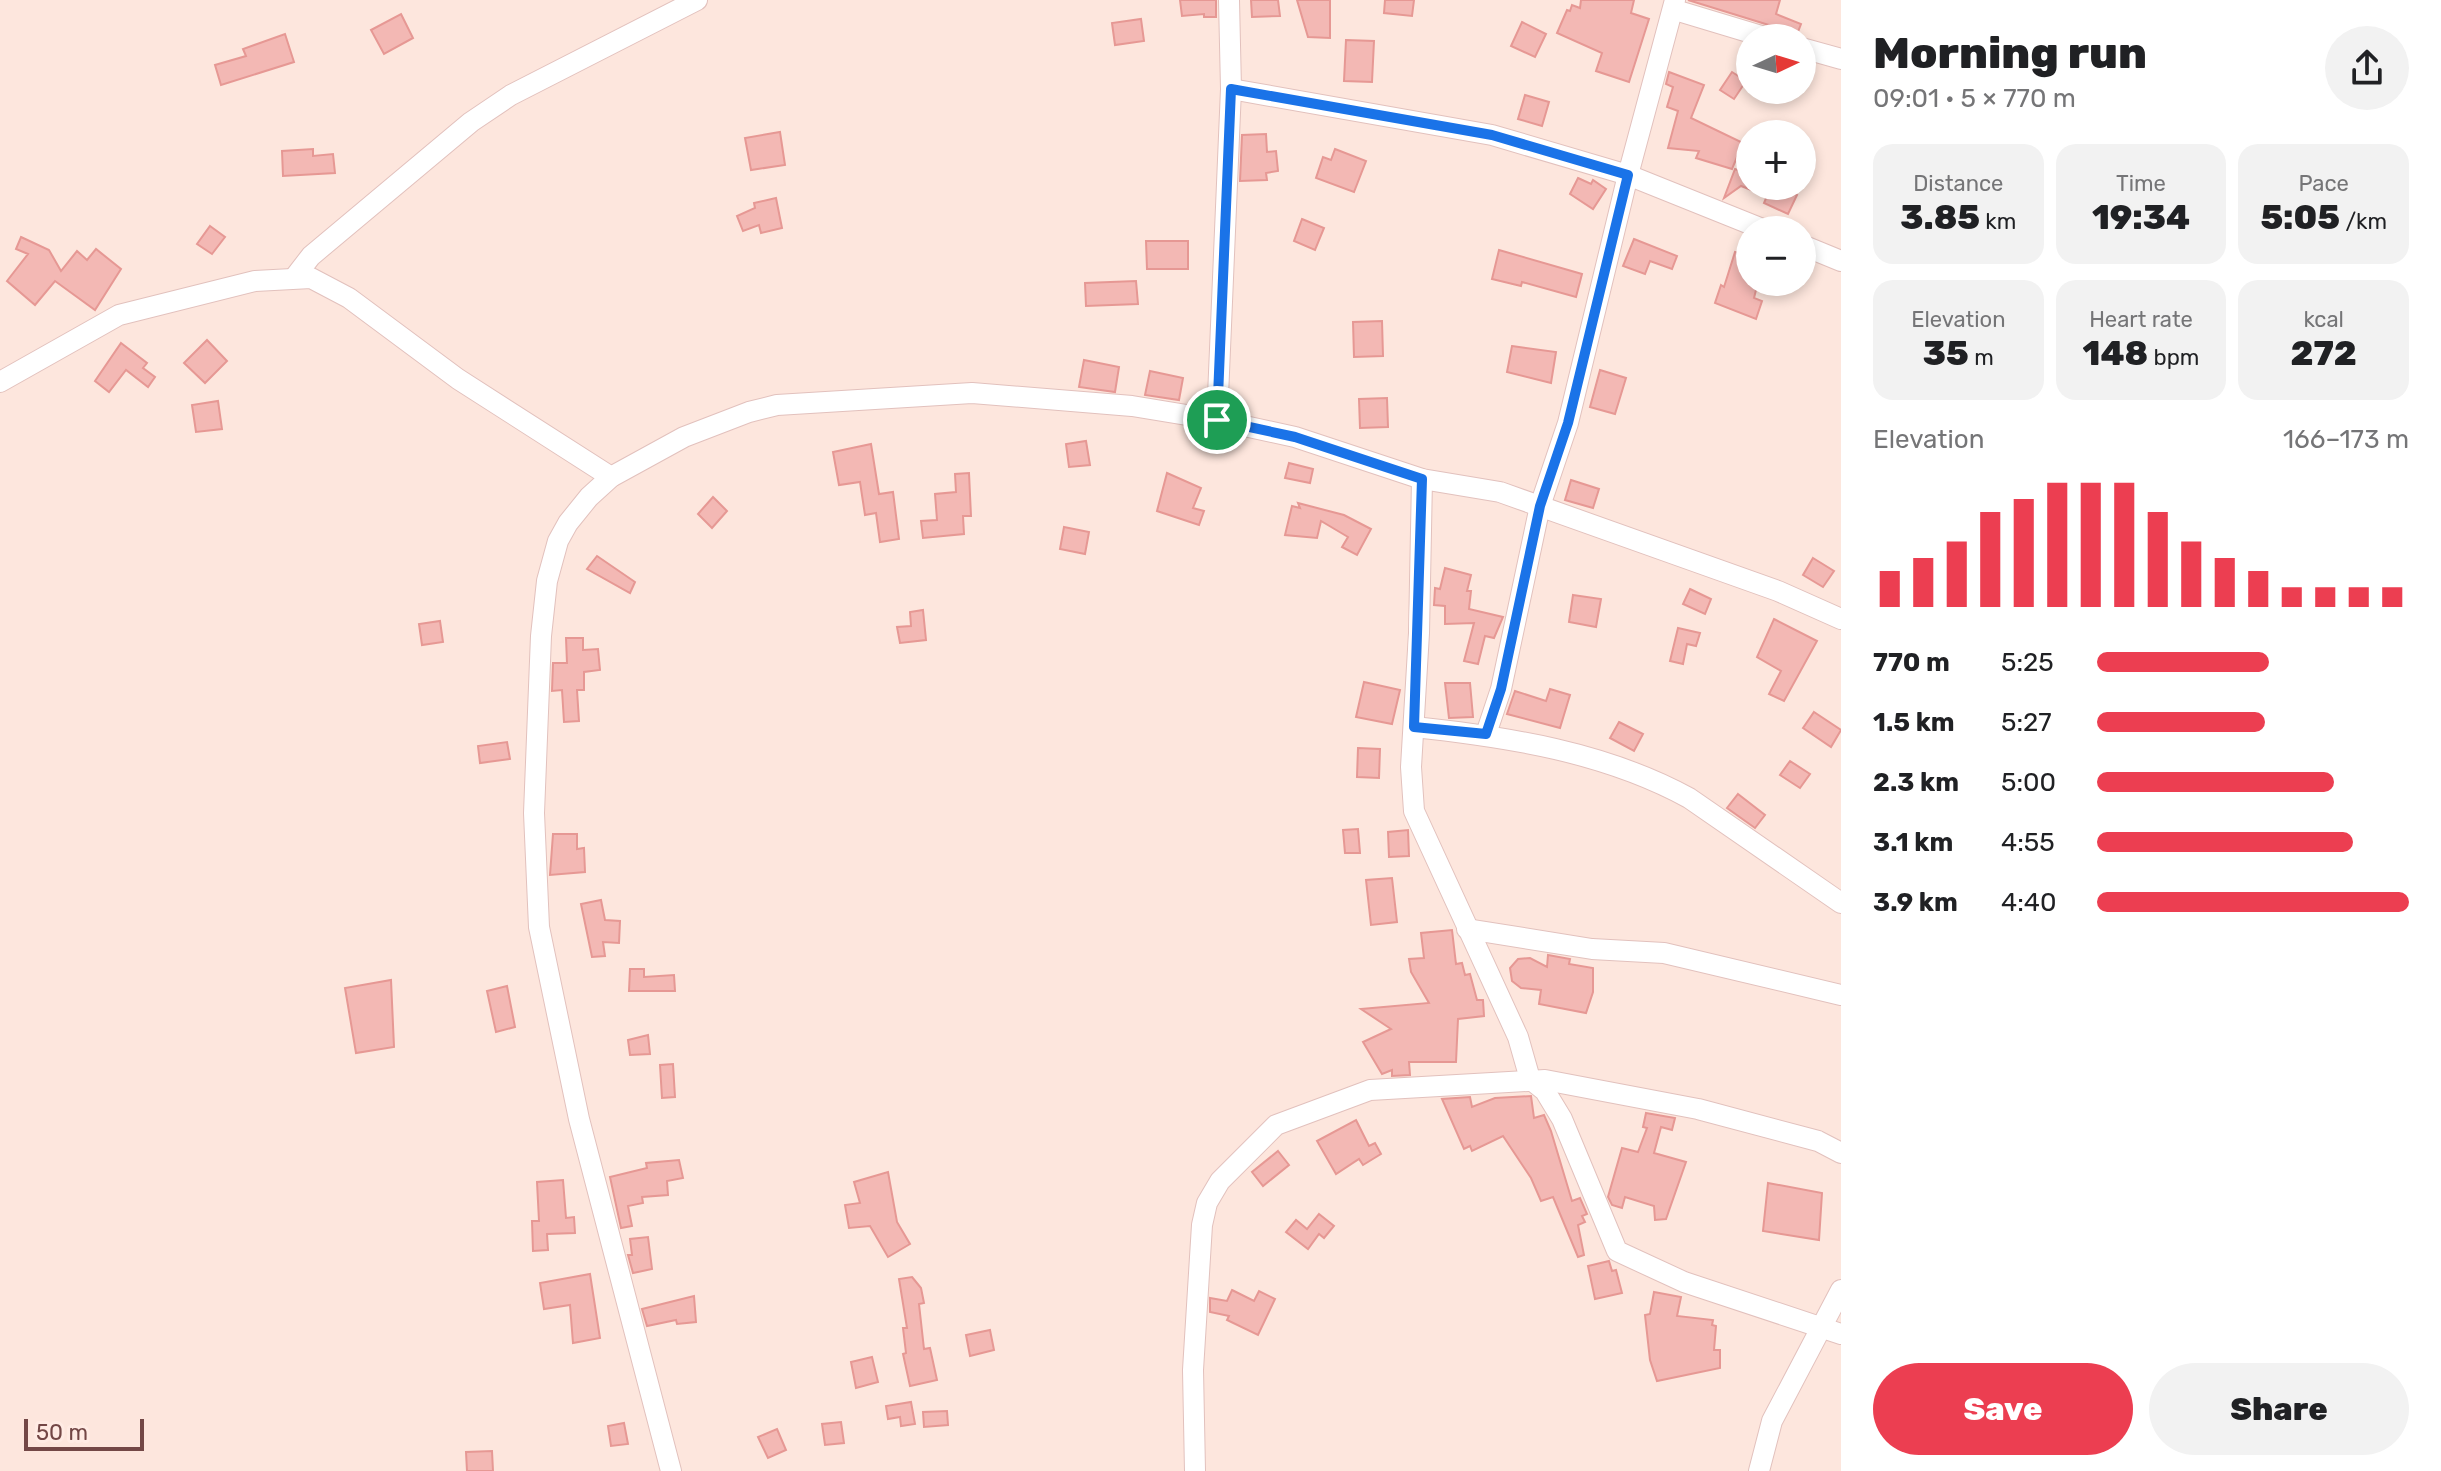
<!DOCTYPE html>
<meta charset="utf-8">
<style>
:root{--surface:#fff;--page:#f2f2f2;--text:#202124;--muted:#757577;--accent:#ec3e51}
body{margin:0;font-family:Rubik,sans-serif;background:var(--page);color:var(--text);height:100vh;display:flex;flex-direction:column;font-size:30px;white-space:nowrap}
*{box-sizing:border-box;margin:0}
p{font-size:26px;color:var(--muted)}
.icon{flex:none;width:44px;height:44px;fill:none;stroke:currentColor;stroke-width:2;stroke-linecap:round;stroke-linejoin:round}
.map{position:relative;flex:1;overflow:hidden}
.panel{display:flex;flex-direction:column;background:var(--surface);width:600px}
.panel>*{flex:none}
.needle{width:52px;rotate:86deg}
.controls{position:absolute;left:1736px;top:24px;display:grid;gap:16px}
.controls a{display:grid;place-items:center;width:80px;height:80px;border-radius:50%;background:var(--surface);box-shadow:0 4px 12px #0003;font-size:40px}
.scale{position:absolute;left:24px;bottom:20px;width:120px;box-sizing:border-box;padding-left:8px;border:4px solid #734746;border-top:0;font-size:22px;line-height:28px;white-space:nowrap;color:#734746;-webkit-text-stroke:6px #ffebe4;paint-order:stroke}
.pin{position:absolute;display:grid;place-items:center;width:68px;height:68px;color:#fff;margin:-34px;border:4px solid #fff;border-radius:50%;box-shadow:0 2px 8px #0007}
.round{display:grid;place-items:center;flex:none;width:84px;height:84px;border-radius:42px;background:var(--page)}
.overview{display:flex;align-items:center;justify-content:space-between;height:136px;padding:0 32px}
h1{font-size:44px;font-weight:800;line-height:60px}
.figures{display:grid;grid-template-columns:repeat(3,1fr);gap:12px;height:136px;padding:8px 32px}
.figures div{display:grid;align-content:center;border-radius:20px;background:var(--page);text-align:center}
.figures b{font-size:34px;font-weight:800}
.figures small{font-size:22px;font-weight:400}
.figures p{font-size:22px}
.chart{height:224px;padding:16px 32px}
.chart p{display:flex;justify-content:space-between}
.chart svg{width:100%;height:144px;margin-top:8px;stroke:var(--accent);stroke-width:6}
.primary-button{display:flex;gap:16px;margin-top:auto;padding:16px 32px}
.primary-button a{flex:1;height:92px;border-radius:48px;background:var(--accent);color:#fff;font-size:32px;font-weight:800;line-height:92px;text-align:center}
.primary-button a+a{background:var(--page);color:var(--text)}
ul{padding:0 32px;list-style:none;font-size:26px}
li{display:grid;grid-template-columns:128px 96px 1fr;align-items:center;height:60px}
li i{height:20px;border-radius:10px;background:var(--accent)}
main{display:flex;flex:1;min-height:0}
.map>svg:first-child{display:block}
.building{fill:#f3b8b4;stroke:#e69894;stroke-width:2}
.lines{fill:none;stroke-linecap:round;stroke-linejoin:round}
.minor-casing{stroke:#e2c1bd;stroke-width:22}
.minor{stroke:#fff;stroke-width:20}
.route-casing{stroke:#fff;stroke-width:16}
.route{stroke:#1a73e8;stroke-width:10}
</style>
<main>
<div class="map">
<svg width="1841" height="1471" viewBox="0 0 1841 1471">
<rect width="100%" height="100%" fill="#fde6dd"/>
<g class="building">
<path d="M1180,0H1216V17H1204V14L1182,16Z"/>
<path d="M1251,0H1278L1280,16L1252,17Z"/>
<path d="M1297,0H1330V38L1308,37Z"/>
<path d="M1385,0H1414L1412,16L1384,13Z"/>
<path d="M1581,0H1634L1631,13L1649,19L1629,82L1596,71L1602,53L1557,33L1567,10L1570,11L1572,5L1580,8Z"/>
<path d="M1688,0H1780L1776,14L1801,24L1796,37L1772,26Z"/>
<path d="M401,14L413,38L384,54L371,30Z"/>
<path d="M1141,19L1144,41L1115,45L1112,23Z"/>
<path d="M1522,22L1546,34L1535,57L1511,46Z"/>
<path d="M285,34L294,62L221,85L215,65L246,56L243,49Z"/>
<path d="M1346,40L1374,41L1372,82L1344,81Z"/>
<path d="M1669,72L1704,85L1691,118L1743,143L1732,169L1696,158L1699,151L1668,148L1678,111L1667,107L1673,87L1666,84Z"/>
<path d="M1732,72L1746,81L1734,99L1720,90Z"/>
<path d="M1525,95L1549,102L1542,126L1518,119Z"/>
<path d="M780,132L785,165L751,170L745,138Z"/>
<path d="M1266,134L1267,152L1276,151L1278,171L1266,173L1267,180L1240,181L1242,135Z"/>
<path d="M313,149V156L333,154L335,173L283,176L282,151Z"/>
<path d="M1335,149L1366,161L1354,192L1316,178L1323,157L1331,160Z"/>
<path d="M1735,169L1750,175V186H1777L1797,195L1788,214L1764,203L1767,196L1741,186L1724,198Z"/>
<path d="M1578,178L1591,184L1593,180L1606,189L1593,209L1570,194Z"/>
<path d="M776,198L782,228L761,233L759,225L743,231L737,216L755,208L754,203Z"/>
<path d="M1302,219L1324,228L1315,250L1294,241Z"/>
<path d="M210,226L225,237L212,254L197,244Z"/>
<path d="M21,237L49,250L61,271L77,251L87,260L96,249L121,269L95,310L55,281L35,305L7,281L28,254L16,249Z"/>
<path d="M1634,239L1677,256L1672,269L1650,261L1645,274L1623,266Z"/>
<path d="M1146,241H1188V269H1147Z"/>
<path d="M1499,250L1582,274L1576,297L1522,282L1521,286L1492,279Z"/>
<path d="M1735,252L1750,256V282H1758L1754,298L1762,301L1756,319L1715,303L1721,285L1724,287Z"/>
<path d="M1136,281L1138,304L1086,306L1085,283Z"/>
<path d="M1382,321L1383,356L1354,357L1353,322Z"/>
<path d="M207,340L227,361L205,383L184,363Z"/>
<path d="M121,343L147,363L143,368L155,377L148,387L126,370L109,392L95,381Z"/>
<path d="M1512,346L1556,352L1551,383L1507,372Z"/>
<path d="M1084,360L1119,367L1115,392L1079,387Z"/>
<path d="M1600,370L1626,378L1615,414L1590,407Z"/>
<path d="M1150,371L1183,378L1179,400L1145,395Z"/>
<path d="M1387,398L1388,427L1360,428L1359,399Z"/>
<path d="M218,401L222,429L196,432L192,405Z"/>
<path d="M1086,441L1090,465L1069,467L1066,444Z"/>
<path d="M871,444L879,494L893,492L899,539L880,542L876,513L865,515L860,482L839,485L833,452Z"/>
<path d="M1289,463L1313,469L1310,483L1285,478Z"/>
<path d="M969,473L971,516H963L964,534L923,538L921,521L937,520L935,494L956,492L955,474Z"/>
<path d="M1167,473L1201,488L1193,508L1204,511L1199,525L1157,511Z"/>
<path d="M1571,480L1599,489L1593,508L1565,500Z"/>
<path d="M713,497L727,511L712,528L698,514Z"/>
<path d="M1298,503L1344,515L1371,529L1357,555L1342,547L1348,537L1321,521L1317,538L1285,535L1292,506L1300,508Z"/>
<path d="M1064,527L1089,532L1085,554L1060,549Z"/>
<path d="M597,556L635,582L630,593L587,569Z"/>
<path d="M1813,558L1834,571L1823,587L1803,575Z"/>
<path d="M1445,568L1471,575L1467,591H1471L1469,609L1503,617L1494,638L1485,636L1478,664L1464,661L1474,623L1445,624V606L1434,605L1435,588L1440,589Z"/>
<path d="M1690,589L1711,599L1705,614L1683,604Z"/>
<path d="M1573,595L1601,599L1596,627L1569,622Z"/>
<path d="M923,610L926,640L900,643L897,627L911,626L910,612Z"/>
<path d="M1774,619L1817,641L1784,701L1769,694L1781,671L1757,657Z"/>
<path d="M440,621L443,642L422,645L419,624Z"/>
<path d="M1678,628L1700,633L1696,646L1687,644L1683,664L1670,661Z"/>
<path d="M566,638H583V650L598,649L600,670L584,672V690H577L579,721L564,722L562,690L552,691L553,663H567Z"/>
<path d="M1364,682L1400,690L1392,724L1356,717Z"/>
<path d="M1445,683H1470L1473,717L1449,718Z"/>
<path d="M1550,689L1570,695L1560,728L1507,714L1515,691L1546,701Z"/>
<path d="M1814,712L1841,730L1831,747L1803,728Z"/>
<path d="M1619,722L1643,734L1634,751L1610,738Z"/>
<path d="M507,742L510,759L480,763L478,746Z"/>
<path d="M1358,748L1380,749L1379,778L1357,777Z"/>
<path d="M1790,761L1810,774L1800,788L1780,775Z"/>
<path d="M1738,794L1765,815L1755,828L1727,808Z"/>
<path d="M1358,829L1360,853H1345L1343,830Z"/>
<path d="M1408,830L1409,856L1389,857L1388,832Z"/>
<path d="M553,834H577V849L584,848L585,872L550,875Z"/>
<path d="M1392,878L1397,922L1371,925L1366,880Z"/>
<path d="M601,900L605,920L620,921L619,943L603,942L605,956L592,957L581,904Z"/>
<path d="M1452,930L1456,964L1462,963L1465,975L1470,974L1477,1000H1483L1484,1016L1458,1019L1456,1062H1409L1410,1075L1392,1076V1070L1382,1074L1363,1042L1391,1029L1361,1009L1429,1003L1411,972L1409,959L1424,958L1421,933Z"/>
<path d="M1548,955L1570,959L1569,964L1593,968V992L1586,1013L1539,1004L1541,990L1521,988L1512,981L1510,968L1518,959L1530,958L1547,967Z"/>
<path d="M630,969H644V977L674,975L675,991H629Z"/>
<path d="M391,980L394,1047L356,1053L345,988Z"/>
<path d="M507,986L515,1027L496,1032L487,991Z"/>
<path d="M648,1035L650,1054L630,1055L628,1040Z"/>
<path d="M673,1064L675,1097L662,1098L660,1065Z"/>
<path d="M1531,1096L1534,1118L1544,1115L1551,1131L1572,1201L1580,1198L1587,1214L1582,1216L1585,1222L1578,1225L1584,1255L1578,1257L1553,1197L1541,1201L1531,1178L1503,1136L1472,1151L1470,1146L1464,1149L1442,1099L1470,1097L1472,1107L1495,1098Z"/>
<path d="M1646,1113L1675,1118L1672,1130L1661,1127L1654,1153L1686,1162L1666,1219L1655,1220L1654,1206L1625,1197L1622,1208L1612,1205L1608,1197L1622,1148L1638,1152L1647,1128L1643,1127Z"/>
<path d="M1356,1120L1369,1146L1375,1143L1381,1154L1363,1165L1359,1159L1336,1174L1317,1141Z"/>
<path d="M1278,1151L1289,1165L1263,1186L1252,1172Z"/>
<path d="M679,1160L683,1178L667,1181L668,1195L642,1197L643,1203L628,1206L632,1226L621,1228L610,1177L647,1168L646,1163Z"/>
<path d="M888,1172L897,1222L910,1244L888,1257L870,1226L849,1228L845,1205L860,1203L854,1182Z"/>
<path d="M563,1180L566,1218L574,1217L575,1233L547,1234L548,1250L533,1251L532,1221H539L537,1182Z"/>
<path d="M1768,1183L1822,1193L1819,1240L1763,1231Z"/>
<path d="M1319,1214L1334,1226L1324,1238L1319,1234L1308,1249L1286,1232L1296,1220L1307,1229Z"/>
<path d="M648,1237L652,1269L633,1273L628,1255H632L630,1239Z"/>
<path d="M1609,1261L1612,1271L1616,1270L1622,1293L1595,1299L1588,1266Z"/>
<path d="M590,1274L600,1338L573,1343L570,1305L544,1309L540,1283Z"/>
<path d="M912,1277L921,1288L924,1303L919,1304L924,1349L930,1348L937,1380L910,1386L903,1354L906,1353L903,1328H907L899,1279Z"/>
<path d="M1232,1290L1254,1301L1259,1291L1275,1299L1258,1335L1227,1320L1229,1316L1210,1312V1298L1227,1301Z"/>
<path d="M1654,1292L1681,1297L1677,1316L1713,1320L1712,1325L1716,1326L1714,1350H1720V1368L1657,1381L1650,1360L1645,1315L1650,1314Z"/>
<path d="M694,1296L696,1322L677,1324L676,1320L647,1326L642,1309Z"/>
<path d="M990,1330L994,1350L970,1356L966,1335Z"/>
<path d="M872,1357L878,1382L856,1388L851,1362Z"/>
<path d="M911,1402L915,1424L901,1426L900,1417L888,1419L886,1406Z"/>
<path d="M947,1411L948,1425L924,1427L923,1412Z"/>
<path d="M841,1422L844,1443L825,1445L822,1424Z"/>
<path d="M624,1423L628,1444L611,1446L608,1426Z"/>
<path d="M777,1429L786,1450L768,1458L758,1437Z"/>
<path d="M492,1451L493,1471H467L466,1452Z"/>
</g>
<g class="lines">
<g class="minor-casing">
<g id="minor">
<path d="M1675,10L1768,38"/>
<path d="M1802,48L1841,59"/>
<path d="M1231,89L1492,135L1628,175L1765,230"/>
<path d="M1802,245L1841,261"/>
<path d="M294,278L311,256L471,122L511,95L697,0"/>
<path d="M0,382L119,315L255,281L311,278L349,298L458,379L611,477"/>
<path d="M1217,420L1231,89L1229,0"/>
<path d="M1422,479L1419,633L1411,767L1414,811L1518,1037L1530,1079L1545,1091L1562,1119L1617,1251L1684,1282L1841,1334"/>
<path d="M1414,727C1508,737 1605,752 1689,798L1841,903"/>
<path d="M1486,734L1501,689L1540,506L1568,423L1628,175L1675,0"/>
<path d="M1467,929L1592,949L1664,953L1841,995"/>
<path d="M671,1471L579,1119L539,927L534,813L541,636L547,581L558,541L568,523L589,497L611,477L684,437L749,412L777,405L972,393L1132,406L1217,420L1295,437L1422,479L1500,492L1778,591L1841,619"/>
<path d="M1195,1471L1193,1370L1202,1225L1207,1203L1220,1181L1276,1125L1370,1090L1545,1080L1698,1109L1818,1141L1841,1153"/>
<path d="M1759,1471L1772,1421L1841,1290"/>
</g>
</g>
<use href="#minor" class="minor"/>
</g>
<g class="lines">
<g class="route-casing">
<path id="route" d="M1231,89L1492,135L1628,175L1568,423L1540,506L1501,689L1486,734L1414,727L1422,479L1295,437L1217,420Z"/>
</g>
<use href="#route" class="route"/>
</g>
</svg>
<div class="controls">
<a><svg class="needle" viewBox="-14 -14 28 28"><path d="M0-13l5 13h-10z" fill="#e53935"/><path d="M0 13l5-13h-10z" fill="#757577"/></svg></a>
<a>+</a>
<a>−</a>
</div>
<div class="scale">50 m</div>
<div class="pin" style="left:1217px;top:420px;background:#1e9e55"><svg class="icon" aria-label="arrive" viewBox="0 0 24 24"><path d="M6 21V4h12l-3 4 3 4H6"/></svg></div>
</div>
<section class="panel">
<div class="overview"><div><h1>Morning run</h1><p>09:01 · 5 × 770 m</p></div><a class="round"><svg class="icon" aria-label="share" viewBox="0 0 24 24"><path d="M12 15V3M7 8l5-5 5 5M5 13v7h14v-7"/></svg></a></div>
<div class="figures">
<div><p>Distance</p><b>3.85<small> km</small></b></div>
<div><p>Time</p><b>19:34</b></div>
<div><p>Pace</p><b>5:05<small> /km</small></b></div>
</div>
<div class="figures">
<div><p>Elevation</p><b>35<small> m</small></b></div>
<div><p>Heart rate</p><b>148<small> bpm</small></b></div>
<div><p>kcal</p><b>272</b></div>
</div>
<div class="chart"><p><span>Elevation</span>166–173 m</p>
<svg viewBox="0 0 160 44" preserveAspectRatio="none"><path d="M5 44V33M15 44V29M25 44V24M35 44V15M45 44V11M55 44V6M65 44V6M75 44V6M85 44V15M95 44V24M105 44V29M115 44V33M125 44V38M135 44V38M145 44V38M155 44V38"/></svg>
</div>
<ul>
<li><b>770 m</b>5:25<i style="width:55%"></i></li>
<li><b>1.5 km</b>5:27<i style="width:54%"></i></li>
<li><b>2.3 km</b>5:00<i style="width:76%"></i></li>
<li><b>3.1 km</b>4:55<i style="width:82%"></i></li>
<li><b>3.9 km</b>4:40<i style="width:100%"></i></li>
</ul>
<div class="primary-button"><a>Save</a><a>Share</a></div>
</section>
</main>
